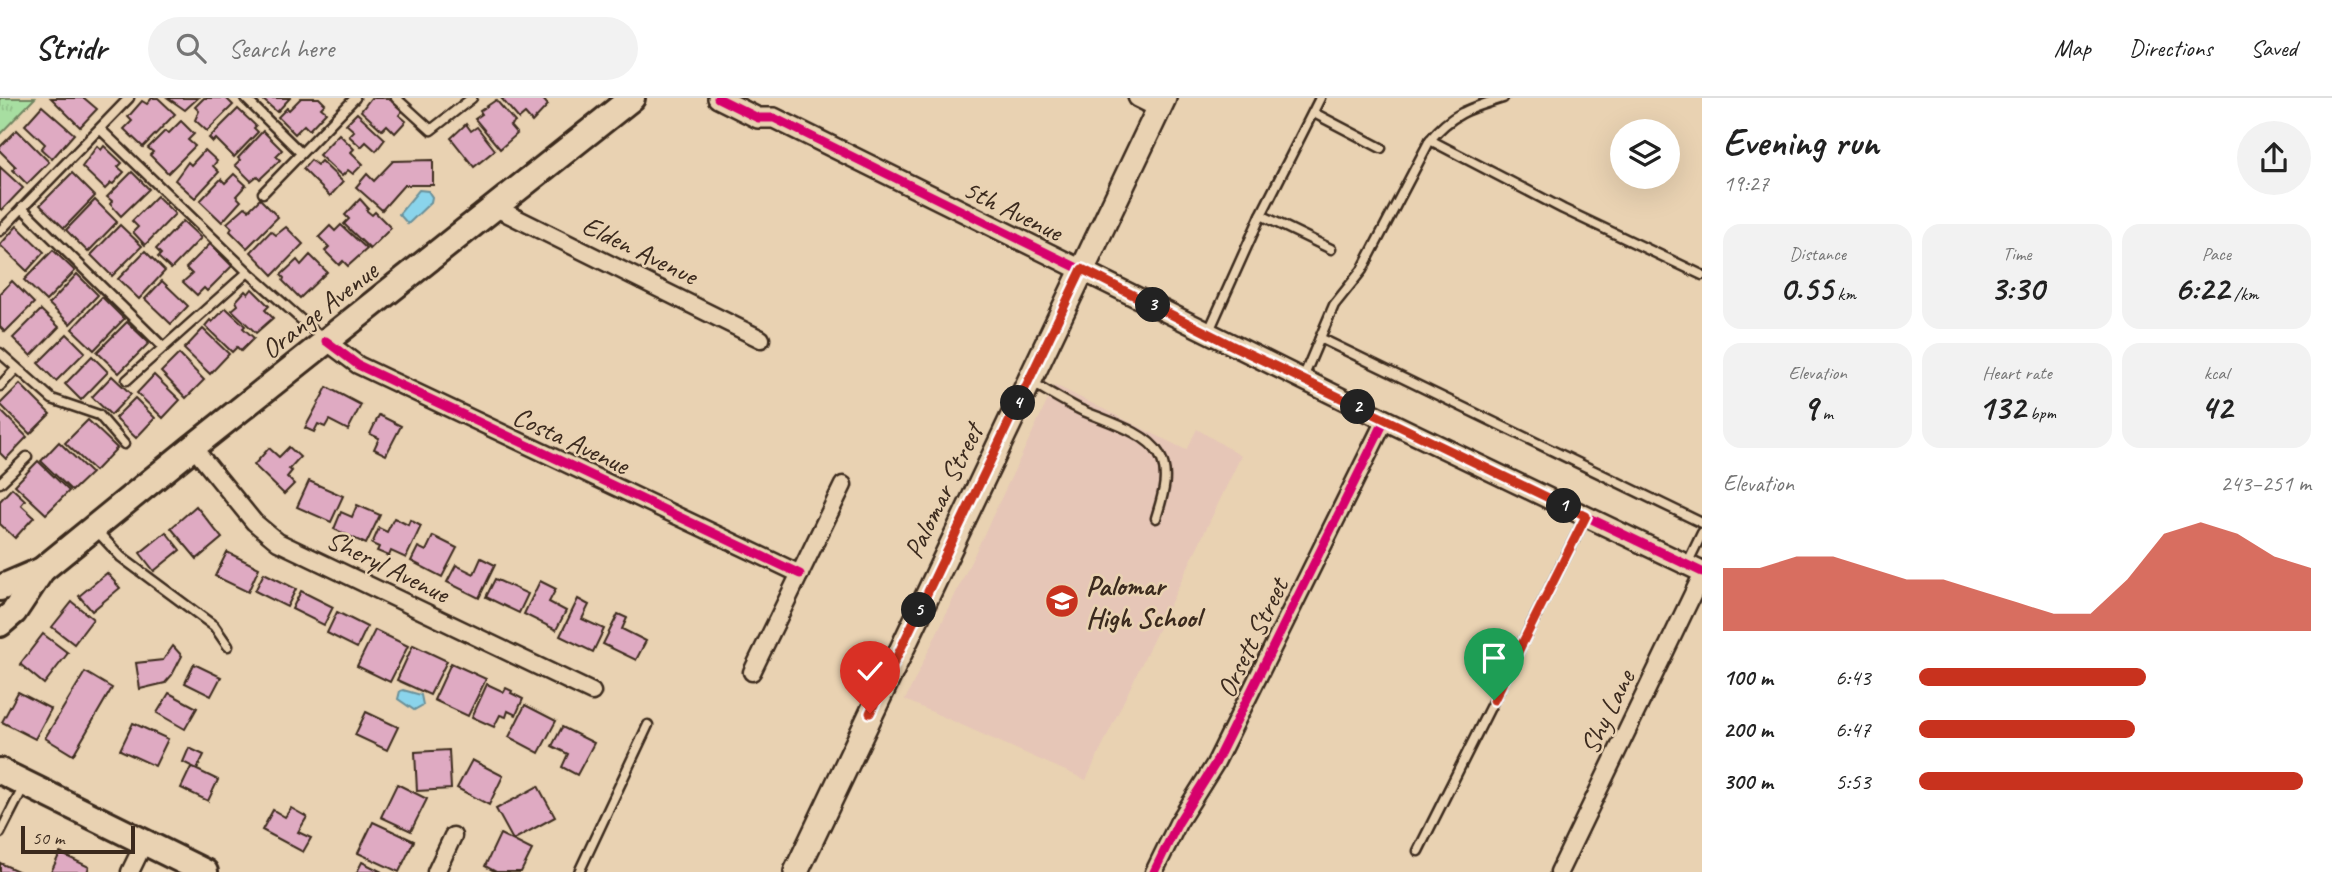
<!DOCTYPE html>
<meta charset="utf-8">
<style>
:root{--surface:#fff;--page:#f2f2f2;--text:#222;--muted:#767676;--line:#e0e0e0;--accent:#c8321e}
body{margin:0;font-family:Caveat,sans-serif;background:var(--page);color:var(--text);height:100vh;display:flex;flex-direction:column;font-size:26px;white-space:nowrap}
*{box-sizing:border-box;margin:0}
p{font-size:23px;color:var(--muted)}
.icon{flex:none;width:38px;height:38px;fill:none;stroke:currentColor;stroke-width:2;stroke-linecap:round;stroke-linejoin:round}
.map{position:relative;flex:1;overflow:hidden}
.side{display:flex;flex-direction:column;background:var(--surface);width:630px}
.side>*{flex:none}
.tools{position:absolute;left:1610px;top:21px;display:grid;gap:14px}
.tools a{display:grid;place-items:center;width:70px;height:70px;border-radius:50%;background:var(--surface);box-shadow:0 7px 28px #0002;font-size:35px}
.scale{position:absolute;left:21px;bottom:18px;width:114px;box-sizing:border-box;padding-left:7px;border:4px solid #3b2a1e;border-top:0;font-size:19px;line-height:24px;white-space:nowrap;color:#3b2a1e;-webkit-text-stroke:5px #e9d2b2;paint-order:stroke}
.pin{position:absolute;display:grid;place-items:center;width:60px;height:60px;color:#fff;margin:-72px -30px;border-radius:50% 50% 50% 0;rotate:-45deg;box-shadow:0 0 7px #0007}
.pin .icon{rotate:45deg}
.km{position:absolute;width:35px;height:35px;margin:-18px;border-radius:50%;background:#222;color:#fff;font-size:19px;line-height:35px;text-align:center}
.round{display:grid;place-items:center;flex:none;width:74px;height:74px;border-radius:37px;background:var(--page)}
.overview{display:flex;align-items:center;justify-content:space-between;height:119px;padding:0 21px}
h1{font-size:38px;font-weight:700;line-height:52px}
.figures{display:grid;grid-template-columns:repeat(3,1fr);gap:10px;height:119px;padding:7px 21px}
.figures div{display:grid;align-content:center;border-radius:18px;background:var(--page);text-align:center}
.figures b{font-size:35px;font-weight:700}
.figures small{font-size:19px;font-weight:400}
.figures p{font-size:19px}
.chart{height:196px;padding:14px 21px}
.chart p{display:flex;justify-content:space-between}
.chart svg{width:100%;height:126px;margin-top:7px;fill:var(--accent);opacity:.7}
ul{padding:0 21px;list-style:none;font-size:23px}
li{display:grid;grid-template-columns:112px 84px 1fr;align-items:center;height:52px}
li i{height:18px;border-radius:9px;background:var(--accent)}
header{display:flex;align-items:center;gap:42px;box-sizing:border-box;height:98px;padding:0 35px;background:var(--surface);border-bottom:2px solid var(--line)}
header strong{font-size:33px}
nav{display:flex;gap:38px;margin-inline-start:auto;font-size:24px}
.search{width:490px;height:63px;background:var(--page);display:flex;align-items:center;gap:18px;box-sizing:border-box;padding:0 24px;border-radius:38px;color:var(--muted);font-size:26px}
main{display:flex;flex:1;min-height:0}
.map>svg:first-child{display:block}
.built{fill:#e6c6b7}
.grass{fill:url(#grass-tufts);stroke:#718460;stroke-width:2}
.water{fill:#8ad4eb;stroke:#6a9099;stroke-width:2}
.building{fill:#dfaac2;stroke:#3b2a1e;stroke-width:2}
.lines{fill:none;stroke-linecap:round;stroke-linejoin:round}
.service-casing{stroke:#3b2a1e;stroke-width:13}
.minor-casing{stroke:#3b2a1e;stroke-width:21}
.tertiary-casing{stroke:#3b2a1e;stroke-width:24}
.secondary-casing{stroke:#3b2a1e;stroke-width:28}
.primary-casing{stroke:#3b2a1e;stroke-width:30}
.service{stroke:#e9d2b2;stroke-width:8}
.minor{stroke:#e9d2b2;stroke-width:16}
.tertiary{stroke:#e9d2b2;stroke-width:19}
.secondary{stroke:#e9d2b2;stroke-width:23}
.primary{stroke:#e9d2b2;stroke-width:24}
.cycleway-casing{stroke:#e9d2b2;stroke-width:13}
.cycleway{stroke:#d6006c;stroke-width:9}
.route-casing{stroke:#fff;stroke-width:14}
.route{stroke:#c8321e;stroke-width:9}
.labels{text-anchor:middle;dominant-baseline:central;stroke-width:5;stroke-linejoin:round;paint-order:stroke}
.street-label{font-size:28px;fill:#3b2a1e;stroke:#e9d2b2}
.poi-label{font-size:28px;font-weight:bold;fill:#3b2a1e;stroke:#e9d2b2;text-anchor:start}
</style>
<header>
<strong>Stridr</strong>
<div class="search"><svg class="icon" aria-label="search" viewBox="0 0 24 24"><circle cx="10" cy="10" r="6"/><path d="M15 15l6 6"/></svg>Search here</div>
<nav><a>Map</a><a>Directions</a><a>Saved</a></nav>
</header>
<main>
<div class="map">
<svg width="1702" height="774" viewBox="0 0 1702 774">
<defs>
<pattern id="grass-tufts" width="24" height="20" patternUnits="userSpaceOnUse" patternTransform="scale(1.75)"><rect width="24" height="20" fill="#a7dea1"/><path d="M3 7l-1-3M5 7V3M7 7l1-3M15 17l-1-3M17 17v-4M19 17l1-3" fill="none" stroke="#91bf8a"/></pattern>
</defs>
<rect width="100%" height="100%" fill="#e9d2b2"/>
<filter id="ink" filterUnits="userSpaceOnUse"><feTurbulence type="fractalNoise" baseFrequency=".0143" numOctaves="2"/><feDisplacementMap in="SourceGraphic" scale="14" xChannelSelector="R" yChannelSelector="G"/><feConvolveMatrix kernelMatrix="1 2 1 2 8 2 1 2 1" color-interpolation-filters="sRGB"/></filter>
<g filter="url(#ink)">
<path class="built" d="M1055,287L1186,352L1197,331L1241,358L1086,682L905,602Z"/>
<path class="grass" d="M0,0H35L0,36Z"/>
<g class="water">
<path d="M419,92L428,93L432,99L431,104L408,126L399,116Z"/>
<path d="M403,592L421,597L423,607L414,612L398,601L400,593Z"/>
</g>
<g class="building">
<path d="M51,0H84L97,11L80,29Z"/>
<path d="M152,0H158L175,16L143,49L124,31L132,23L128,19L142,3L147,6Z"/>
<path d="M168,0H198L185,12Z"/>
<path d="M204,0H226L233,7L207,33L195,22L199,13L195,9Z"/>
<path d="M261,0H290L277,14Z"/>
<path d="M301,0H319L325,6L321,10L326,14L309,32L304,27L295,36L278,19L287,10L289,12Z"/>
<path d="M371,0H389L403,12L399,17L406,23L395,35L387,27L382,32L361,13Z"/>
<path d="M501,0H542L548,7L532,24L525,16L519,21Z"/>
<path d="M496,2L515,24L510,28L517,36L500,51L475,21L482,16L480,13Z"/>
<path d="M42,8L74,36L52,61L41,51L45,46L25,27Z"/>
<path d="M238,11L256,28L254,30L258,34L234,59L216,41L213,44L209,40Z"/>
<path d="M357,15L385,41L376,53L366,44L361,49L349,38L354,33L346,26Z"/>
<path d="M181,23L194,36L188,42L195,48L168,75L150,57L153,54L148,50L165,33L169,35Z"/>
<path d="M466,26L471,33L477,29L495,52L474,69L451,40Z"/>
<path d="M17,32L49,64L27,86L13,72L16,69L0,53V49Z"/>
<path d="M263,33L282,52L276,58L280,62L260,81L257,78L251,83L235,67L240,62L238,60Z"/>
<path d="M339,36L354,51L351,54L363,66L353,76L348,72L342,78L319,57Z"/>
<path d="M97,48L101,52L104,48L122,65L118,69L124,74L113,86L111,85L105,91L82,69Z"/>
<path d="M205,52L217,63L213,68L219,74L195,100L175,82L188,64L191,67Z"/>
<path d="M311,62L317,67L321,63L343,84L330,98L303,71Z"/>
<path d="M433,62V87H404L382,112L356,89L367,76L374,83L393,63Z"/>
<path d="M0,69L23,90L2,112L0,111Z"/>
<path d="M132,74L149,91L121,118L110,106L112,103L107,99Z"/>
<path d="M72,75L95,98L64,130L40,107Z"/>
<path d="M234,76L246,87L236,98L241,103L222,124L200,103L221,81L225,85Z"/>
<path d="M157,98L175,116L145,147L133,134L138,129L132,123Z"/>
<path d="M260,101L278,119L247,150L230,133L232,130L227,125L245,109L249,112Z"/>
<path d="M360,101L368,110L366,112L372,117L375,114L391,130L370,151L344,126L349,121L345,117Z"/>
<path d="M95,102L117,124L88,154L66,132Z"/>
<path d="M183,123L201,140L171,171L158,159L161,156L156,151Z"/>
<path d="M120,127L142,148L112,178L91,157Z"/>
<path d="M341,127L367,151L348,168L343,163L339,167L325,153L329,149L319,139L330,128L335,133Z"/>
<path d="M17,128L44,154L27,173L0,147Z"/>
<path d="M286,129L303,146L273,177L251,154L271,133L276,137Z"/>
<path d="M210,146L232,168L207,193L204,190L197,197L183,184L192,176L186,170Z"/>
<path d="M53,152L75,173L46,203L24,182Z"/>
<path d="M145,153L165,173L139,201L118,181Z"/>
<path d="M310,157L327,174L300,200L283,183L284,180L281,177L297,162L301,167Z"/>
<path d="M77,176L98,197L70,226L49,206Z"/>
<path d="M12,183L34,205L5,234L0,229V196Z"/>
<path d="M162,183L188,208L171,226L145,201Z"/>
<path d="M252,191L269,208L265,212L273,220L256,235L232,212L238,207L236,203L245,193L248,196Z"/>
<path d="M102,199L124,221L94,252L72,231Z"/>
<path d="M226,210L245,228L243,230L254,240L241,253L237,249L232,254L205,228L210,222L212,224Z"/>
<path d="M41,212L59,229L31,258L13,240Z"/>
<path d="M127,224L149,245L119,275L97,254Z"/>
<path d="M203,231L229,256L210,276L184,251Z"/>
<path d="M67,236L85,254L56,283L38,265Z"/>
<path d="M179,256L204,282L186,300L161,274Z"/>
<path d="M92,258L108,274L81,302L65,286Z"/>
<path d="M154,277L180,302L163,320L137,295Z"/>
<path d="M112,278L131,296L111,317L92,299Z"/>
<path d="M20,286L50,316L30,336L0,306Z"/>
<path d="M327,289L361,307L348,332L329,322L325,329L318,326L314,334L305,330Z"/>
<path d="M135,300L155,320L136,340L115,320Z"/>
<path d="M0,312L27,339L6,361L0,355Z"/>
<path d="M379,317L401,328L386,357L374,351L379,340L370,336Z"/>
<path d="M88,322L117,350L95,373L65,345Z"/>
<path d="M59,344L91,375L72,393L41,363Z"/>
<path d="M289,349L300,359L289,371L292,373L287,379L294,386L284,396L254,367L269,350L279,359Z"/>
<path d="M38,363L69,393L46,416L15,387Z"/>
<path d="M309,383L343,398L331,424L297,409Z"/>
<path d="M12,390L25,402L21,407L34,419L15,440L0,426V403Z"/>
<path d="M357,407L380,417L366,446L334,431L341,414L352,419Z"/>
<path d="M196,408L222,440L197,461L171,430Z"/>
<path d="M394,420L408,427L410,422L421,428L406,460L391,453L389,458L377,453L379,449L372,446L379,430L387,434Z"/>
<path d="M166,434L180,452L154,473L140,455Z"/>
<path d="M433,438L457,450L442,479L411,463L418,449L426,453Z"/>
<path d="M227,454L259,470L248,494L215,478Z"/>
<path d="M481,460L495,467L479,500L447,484L456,467L474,476Z"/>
<path d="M107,475L120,490L92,513L79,498Z"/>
<path d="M264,475L296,491L287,509L255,493Z"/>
<path d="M495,481L528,496L519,515L486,499Z"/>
<path d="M540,483L556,491L549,504L566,513L556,532L524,516Z"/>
<path d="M301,493L333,509L324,527L292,511Z"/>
<path d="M578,501L589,507L582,521L604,531L593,554L560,538Z"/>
<path d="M72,504L93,521L74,546L52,529Z"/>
<path d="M337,514L367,529L357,550L327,535Z"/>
<path d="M618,516L627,520L622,531L646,543L636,562L603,546Z"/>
<path d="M375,532L408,548L390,584L357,568Z"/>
<path d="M43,536L68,555L44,586L20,566Z"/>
<path d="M413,547L447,563L430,597L397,582Z"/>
<path d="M173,548L182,558L172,577L165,585L140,591L136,565L163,562Z"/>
<path d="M451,565L486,581L468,618L434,602Z"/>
<path d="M194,566L221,579L211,598L185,585Z"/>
<path d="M85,574L112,590L73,657L45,640Z"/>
<path d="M487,586L504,594L506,590L512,593L511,595L523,601L516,617L508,613L506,619L500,617L494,629L472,619Z"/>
<path d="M18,594L51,611L35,641L2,624Z"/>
<path d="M169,595L197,610L185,631L157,615Z"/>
<path d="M525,607L556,623L539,655L509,639Z"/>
<path d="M366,614L398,629L387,652L355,637Z"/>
<path d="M133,625L168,641L155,668L120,652Z"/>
<path d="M562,629L594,645L577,677L562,669L568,656L552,648Z"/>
<path d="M189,650L204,657L197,671L183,664Z"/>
<path d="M449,652L451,691L417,693L415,654Z"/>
<path d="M472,662L503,678L489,707L457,690Z"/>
<path d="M191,669L218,682L208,703L181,690Z"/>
<path d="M397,686L427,701L411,733L381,719Z"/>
<path d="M538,688L555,719L513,742L496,711Z"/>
<path d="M291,710L307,719L298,734L311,740L303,754L262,732L273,712L285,719Z"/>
<path d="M373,724L414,743L399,774L358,755Z"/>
<path d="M500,736L532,752L521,774H496L485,768Z"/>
<path d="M60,755L89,769L87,774H51Z"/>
<path d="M362,764L382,774H357Z"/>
<path d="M0,765L20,774H0Z"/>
</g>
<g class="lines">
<g class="service-casing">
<g id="service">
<path d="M245,0L301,55"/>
<path d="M396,0L431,32L472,0"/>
<path d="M1314,15L1381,50"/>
<path d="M100,31L248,174L324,242"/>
<path d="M1430,42L1563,111L1702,177"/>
<path d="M263,95L355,0"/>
<path d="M22,110L163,249"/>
<path d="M1261,117L1331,151"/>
<path d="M0,133L129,0"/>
<path d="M1208,235L1261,117L1320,0"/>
<path d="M1320,240L1702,425"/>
<path d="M0,255L52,301L99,317L124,346"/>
<path d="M1303,280L1334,207L1362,172L1430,42C1452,15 1471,10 1503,0"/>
<path d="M127,282L248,174"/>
<path d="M1031,284C1047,293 1063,303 1079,311C1102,322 1146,333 1159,356C1171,376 1162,400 1156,420"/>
<path d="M0,288L16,271"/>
<path d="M0,385L27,359"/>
<path d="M96,432L121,459L214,528L228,548"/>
<path d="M1687,466L1702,435"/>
<path d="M0,735L24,688"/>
<path d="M1418,753L1586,418"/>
<path d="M579,774L648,627"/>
</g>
</g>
<g class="minor-casing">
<g id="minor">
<path d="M1137,0L1159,11"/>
<path d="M496,110L761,241"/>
<path d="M326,243L358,267L800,476"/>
<path d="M193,349L254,424L278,444L592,594"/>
<path d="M752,574L843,387"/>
<path d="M130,774L144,745"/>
<path d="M436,774L453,738"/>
<path d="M1154,774L1178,725L1215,666L1385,322"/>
<path d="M1559,774L1702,477"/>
</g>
</g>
<g class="tertiary-casing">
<path id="tertiary" d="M718,0L758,20H774L1385,322L1702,474"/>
</g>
<g class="secondary-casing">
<path id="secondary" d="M796,774L1164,0"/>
</g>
<g class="primary-casing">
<g id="primary">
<path d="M0,490L42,472L193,349L632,0"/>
<path d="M0,526L14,514L42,472"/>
<path d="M0,673L205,774"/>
</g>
</g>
<use href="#service" class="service"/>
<use href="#minor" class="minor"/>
<use href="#tertiary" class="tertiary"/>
<use href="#secondary" class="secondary"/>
<use href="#primary" class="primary"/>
<g class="cycleway-casing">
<g id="cycleway">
<path d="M718,0L758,20H774L1385,322L1702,474"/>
<path d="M326,243L358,267L800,476"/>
<path d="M1154,774L1178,725L1215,666L1385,322"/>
</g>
</g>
<use href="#cycleway" class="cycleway"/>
</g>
</g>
<g class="lines" filter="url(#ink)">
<g class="route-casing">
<path id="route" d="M870,615L1082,171L1231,247L1586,418L1494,602"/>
</g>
<use href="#route" class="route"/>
</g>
<defs>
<g id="school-disc" transform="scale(1.75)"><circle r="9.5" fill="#c8321e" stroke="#e9d2b2"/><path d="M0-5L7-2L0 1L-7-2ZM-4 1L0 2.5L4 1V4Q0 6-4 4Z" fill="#fff"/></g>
</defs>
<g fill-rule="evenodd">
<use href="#school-disc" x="1062" y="503"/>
</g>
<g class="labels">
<g class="street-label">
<text transform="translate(1013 112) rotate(26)">5th Avenue</text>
<text transform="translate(640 152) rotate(26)">Elden Avenue</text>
<text transform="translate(319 212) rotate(-38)">Orange Avenue</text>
<text transform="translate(571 342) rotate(25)">Costa Avenue</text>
<text transform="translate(943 393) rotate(-64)">Palomar Street</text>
<text transform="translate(388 468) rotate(26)">Sheryl Avenue</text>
<text transform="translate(1252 540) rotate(-64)">Orsett Street</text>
<text transform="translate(1607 614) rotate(-64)">Shy Lane</text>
</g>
<g class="poi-label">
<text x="1086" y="487">Palomar<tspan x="1086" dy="32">High School</tspan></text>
</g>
</g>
</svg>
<div class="tools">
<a><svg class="icon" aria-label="layers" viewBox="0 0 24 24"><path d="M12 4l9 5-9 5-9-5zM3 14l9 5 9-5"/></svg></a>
</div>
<div class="scale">50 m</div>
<div class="pin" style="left:1494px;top:602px;background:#1e9e55"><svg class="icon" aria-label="arrive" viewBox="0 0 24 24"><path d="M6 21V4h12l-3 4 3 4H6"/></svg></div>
<div class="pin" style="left:870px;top:615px;background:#d93025"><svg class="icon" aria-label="check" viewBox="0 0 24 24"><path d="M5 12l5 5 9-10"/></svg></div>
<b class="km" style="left:1564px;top:408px">1</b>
<b class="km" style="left:1358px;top:309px">2</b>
<b class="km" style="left:1153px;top:207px">3</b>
<b class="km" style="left:1018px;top:305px">4</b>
<b class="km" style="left:919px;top:512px">5</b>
</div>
<section class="side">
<div class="overview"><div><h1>Evening run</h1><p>19:27</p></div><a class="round"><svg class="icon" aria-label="share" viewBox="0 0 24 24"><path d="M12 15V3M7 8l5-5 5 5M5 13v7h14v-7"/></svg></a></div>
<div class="figures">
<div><p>Distance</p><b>0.55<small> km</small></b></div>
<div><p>Time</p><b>3:30</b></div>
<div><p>Pace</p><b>6:22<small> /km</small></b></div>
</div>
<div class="figures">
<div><p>Elevation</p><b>9<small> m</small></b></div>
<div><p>Heart rate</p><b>132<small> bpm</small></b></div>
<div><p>kcal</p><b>42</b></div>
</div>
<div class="chart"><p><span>Elevation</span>243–251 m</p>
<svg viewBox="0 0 160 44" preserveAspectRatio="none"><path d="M0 44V22L10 22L20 18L30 18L40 22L50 26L60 26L70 30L80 34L90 38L100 38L110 26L120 10L130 6L140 10L150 18L160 22V44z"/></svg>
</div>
<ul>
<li><b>100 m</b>6:43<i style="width:58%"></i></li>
<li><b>200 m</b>6:47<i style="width:55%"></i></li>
<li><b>300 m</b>5:53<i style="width:98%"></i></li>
</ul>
</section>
</main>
